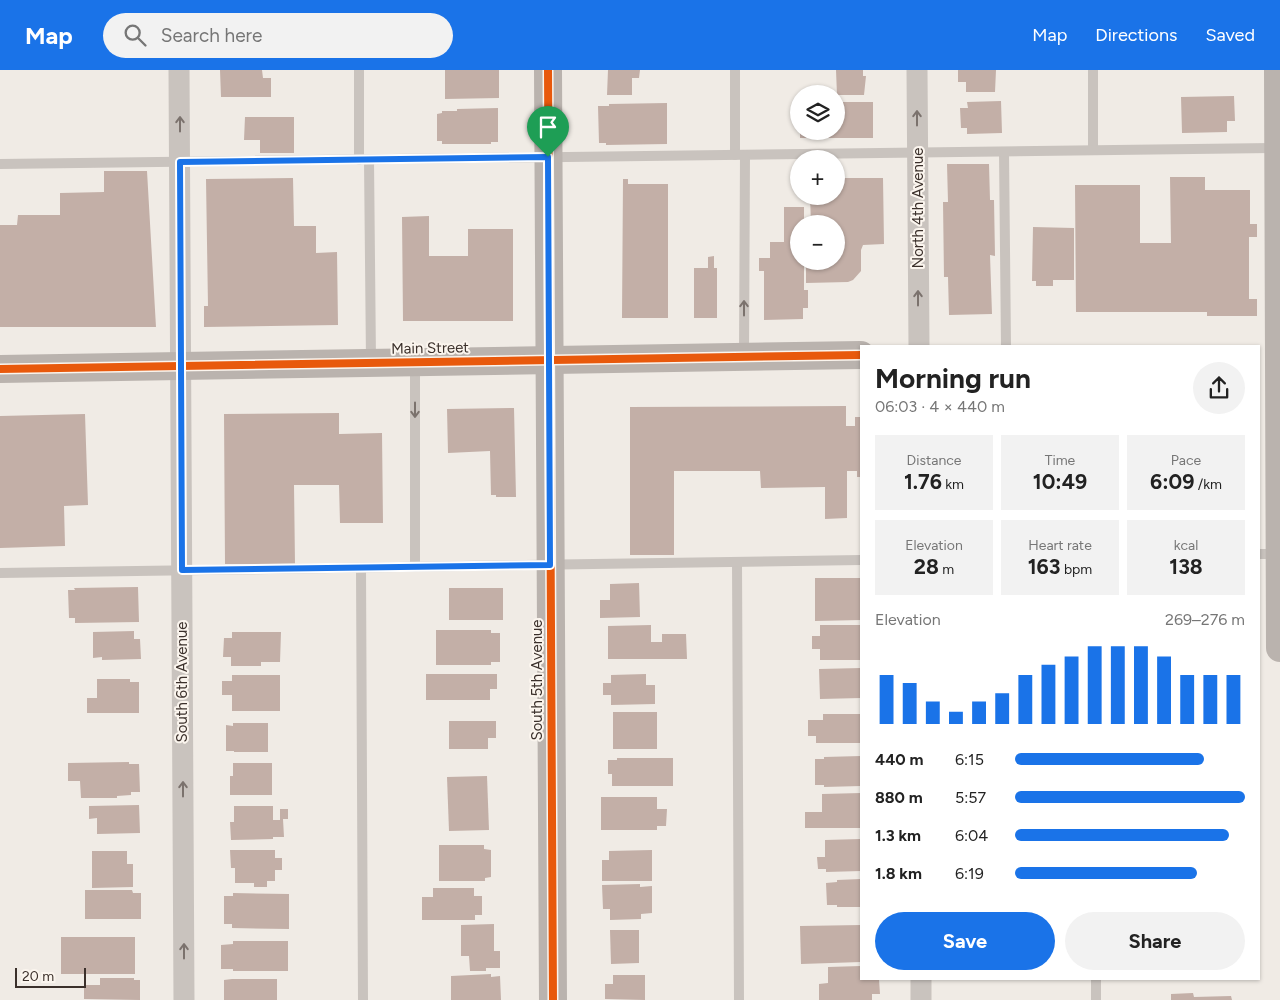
<!DOCTYPE html>
<meta charset="utf-8">
<style>
:root{--surface:#fff;--page:#f2f2f2;--text:#222;--muted:#767676;--accent:#1a73e8}
body{margin:0;font-family:Figtree,sans-serif;background:var(--page);color:var(--text);height:100vh;display:flex;flex-direction:column;font-size:19px;white-space:nowrap}
*{box-sizing:border-box;margin:0}
p{font-size:16px;color:var(--muted)}
.icon{flex:none;width:28px;height:28px;fill:none;stroke:currentColor;stroke-width:2;stroke-linecap:round;stroke-linejoin:round}
.map{position:relative;flex:1;overflow:hidden}
.details{position:absolute;left:860px;top:275px;width:400px;height:635px;display:flex;flex-direction:column;background:var(--surface);border-radius:0px;box-shadow:0 1px 4px #0004}
.details>*{flex:none}
.buttons{position:absolute;left:790px;top:15px;display:grid;gap:10px}
.buttons a{display:grid;place-items:center;width:55px;height:55px;border-radius:50%;background:var(--surface);box-shadow:0 1px 4px #0004;font-size:25px}
.scale{position:absolute;left:15px;bottom:12px;width:71px;box-sizing:border-box;padding-left:5px;border:2px solid #3b302b;border-top:0;font-size:14px;line-height:18px;white-space:nowrap;color:#3b302b;-webkit-text-stroke:4px #fbf5ee;paint-order:stroke}
.pin{position:absolute;display:grid;place-items:center;width:42px;height:42px;color:#fff;margin:-51px -21px;border-radius:50% 50% 50% 0;rotate:-45deg;box-shadow:0 0 5px #0007}
.pin .icon{rotate:45deg}
.round{display:grid;place-items:center;flex:none;width:52px;height:52px;border-radius:26px;background:var(--page)}
.head{display:flex;align-items:center;justify-content:space-between;height:85px;padding:0 15px}
h1{font-size:28px;font-weight:700;line-height:38px}
.metrics{display:grid;grid-template-columns:repeat(3,1fr);gap:8px;height:85px;padding:5px 15px}
.metrics div{display:grid;align-content:center;border-radius:0px;background:var(--page);text-align:center}
.metrics b{font-size:21px;font-weight:700}
.metrics small{font-size:14px;font-weight:400}
.metrics p{font-size:14px}
.chart{height:140px;padding:10px 15px}
.chart p{display:flex;justify-content:space-between}
.chart svg{width:100%;height:90px;margin-top:5px;stroke:var(--accent);stroke-width:6}
.primary-button{display:flex;gap:10px;margin-top:auto;padding:10px 15px}
.primary-button a{flex:1;height:58px;border-radius:30px;background:var(--accent);color:#fff;font-size:20px;font-weight:700;line-height:58px;text-align:center}
.primary-button a+a{background:var(--page);color:var(--text)}
ul{padding:0 15px;list-style:none;font-size:16px}
li{display:grid;grid-template-columns:80px 60px 1fr;align-items:center;height:38px}
li i{height:12px;border-radius:6px;background:var(--accent)}
header{display:flex;align-items:center;gap:30px;box-sizing:border-box;height:70px;padding:0 25px;background:var(--accent);color:#fff}
header strong{font-size:24px}
nav{display:flex;gap:28px;margin-inline-start:auto;font-size:18px}
.search{width:350px;height:45px;background:var(--page);display:flex;align-items:center;gap:12px;box-sizing:border-box;padding:0 18px;border-radius:28px;color:var(--muted);font-size:19px}
.map>svg:first-child{display:block}
.building{fill:#c3afa7}
.lines{fill:none;stroke-linecap:round;stroke-linejoin:round}
.lane{stroke:#c9c3be;stroke-width:10}
.street{stroke:#c9c3be;stroke-width:21}
.secondary{stroke:#bab3ae;stroke-width:28}
.cycleway-casing{stroke:#fbf5ee;stroke-width:11}
.cycleway{stroke:#e8590c;stroke-width:8}
.oneway{stroke:#7b726d}
.route-casing{stroke:#fff;stroke-width:10}
.route{stroke:#1a73e8;stroke-width:6}
.labels{text-anchor:middle;dominant-baseline:central;stroke-width:4;stroke-linejoin:round;paint-order:stroke}
.street-label{font-size:15px;fill:#3b302b;stroke:#fbf5ee}
</style>
<header>
<strong>Map</strong>
<div class="search"><svg class="icon" aria-label="search" viewBox="0 0 24 24"><circle cx="10" cy="10" r="6"/><path d="M15 15l6 6"/></svg>Search here</div>
<nav><a>Map</a><a>Directions</a><a>Saved</a></nav>
</header>
<div class="map">
<svg width="1280" height="930" viewBox="0 0 1280 930">
<rect width="100%" height="100%" fill="#f0ebe5"/>
<g class="building">
<path d="M220,0H262L263,8H271V27H221Z"/>
<path d="M445,0H499V28L445,29Z"/>
<path d="M608,0H640L639,8H632V25H607Z"/>
<path d="M836,0H863V6H866L864,25H837Z"/>
<path d="M958,0H996L995,22H966V12H958Z"/>
<path d="M1234,26L1235,51H1227V62L1182,63L1181,27Z"/>
<path d="M1001,31L1002,63L967,64V58H961L960,38H968L967,32Z"/>
<path d="M836,32H873V68H800V61H836Z"/>
<path d="M667,33V74L606,75V73H599L598,36H609V34Z"/>
<path d="M498,38V72H491V74H442V71H437V44L442,43V41H457V39Z"/>
<path d="M245,47H294V83H260V70H244Z"/>
<path d="M947,94H989L990,130H994L995,186L990,185L992,244L949,245L948,207H944L943,132H948Z"/>
<path d="M104,101H147L156,257H0V155H17L18,145H60V123L104,122Z"/>
<path d="M1170,107H1205V120H1250V154H1257V167H1249V229H1257V246H1207V242H1076L1075,115H1140V173H1171Z"/>
<path d="M293,108L294,156H316V183L337,182L338,255L204,257V236H208L206,109Z"/>
<path d="M836,108H883L884,174L863,175L861,180V201L853,210L848,212L806,213V191H836V154H811L810,126H836Z"/>
<path d="M623,109H628V114H668V248H622Z"/>
<path d="M784,137H804V154H799V191H804V220H808V238H803V249L764,250V201H759V188H770V172H784Z"/>
<path d="M429,146V186H468V159H513V251H403L402,147Z"/>
<path d="M1033,157L1074,158V210H1053V216H1036V211H1032Z"/>
<path d="M714,186V198H717V248H694V198H708V187Z"/>
<path d="M846,336V356H855V347H861V407H857V401H847V448L825,449V417L761,418L760,401H674V485H630V337Z"/>
<path d="M514,338L516,427H496V425H491L490,381L448,383L447,339Z"/>
<path d="M339,343V364L382,363L383,453H340L339,415H294L295,494H225L224,344Z"/>
<path d="M85,344L88,435L64,436L65,476L0,478V346Z"/>
<path d="M815,508H861V550L815,551Z"/>
<path d="M639,513L640,547L600,548V530H610V514Z"/>
<path d="M138,517L139,552L75,553V548H69L68,520H75L74,518Z"/>
<rect x="449" y="518" width="54" height="32"/>
<path d="M651,555V572H662V564H686L687,589H608V556Z"/>
<path d="M820,555H861V590H820V579H812V566H820Z"/>
<path d="M436,560H491V563H500V592H491V595H436Z"/>
<path d="M134,561V569H140L141,589L102,590V587L93,588V562Z"/>
<path d="M232,562H281L280,592H261V596H231V587H223L224,568H232Z"/>
<path d="M861,598V628L820,629L819,599Z"/>
<path d="M426,604H497V619H490V630H426Z"/>
<path d="M646,604V615H655V634L611,635V625H603V613H611V605Z"/>
<path d="M232,605H280V641H232V625H222V611H232Z"/>
<path d="M97,609H130V612H139V643H87V628H97Z"/>
<rect x="613" y="642" width="44" height="37"/>
<path d="M823,644H861V673H816V666H808V650H823Z"/>
<path d="M449,651H496V668H488V679H449Z"/>
<path d="M233,653H268V682H234V681H226V655L233,656Z"/>
<path d="M861,686V716L824,717V715H815V689H824V687Z"/>
<path d="M617,688H673V716H612V704H608V690H617Z"/>
<path d="M129,692V694H139L140,722H131V725L117,726V728H81L80,711H68V693Z"/>
<path d="M233,693H272V725H230V706H233Z"/>
<path d="M487,706L489,760L449,761L447,707Z"/>
<path d="M861,723V758H805V742H822V724Z"/>
<path d="M601,727H657V739H667L666,756H657V760H601Z"/>
<path d="M139,735L140,763L97,764V748L89,749V736Z"/>
<path d="M234,736H273V750H280V739H288V749H283L284,767H273V769L231,770L230,752H234Z"/>
<path d="M861,769V801L826,802V799H818L817,787H825V770Z"/>
<path d="M439,775H484V779L491,780V807L485,808V811H439Z"/>
<path d="M230,780H275V788H282V800H275V811H267V817H254V813H235V798H231Z"/>
<path d="M652,780V811H602V790H609V781Z"/>
<path d="M92,781H127V794H133V817L92,818Z"/>
<path d="M861,809V837H837V835H827L826,813L837,812V810Z"/>
<path d="M640,814V817L652,816V843L641,844V849L610,850V839H603L602,815Z"/>
<path d="M433,818H474V826H482V845H475V850H422V827H433Z"/>
<path d="M85,820H132L133,823H141V849H85Z"/>
<path d="M233,823L289,824V859L232,858V854H224V826H233Z"/>
<path d="M494,854V881H500V898H486V901H470L469,886H461V855Z"/>
<path d="M861,855V892L801,894L800,856Z"/>
<path d="M610,860H639V893L611,894Z"/>
<rect x="61" y="867" width="74" height="37"/>
<path d="M233,871H288V901H233V899H221V875L233,874Z"/>
<path d="M861,896V909H879L880,924H872V930H819V914L828,913V897Z"/>
<path d="M491,904V907L500,906L501,930H451V906Z"/>
<path d="M613,905H645V930L605,929V914H613Z"/>
<path d="M100,908H134V910H140V930L84,929V915H100Z"/>
<path d="M232,909H277V930H224V910Z"/>
<path d="M1193,923L1194,927L1231,926L1232,930H1171V924Z"/>
</g>
<g class="lines">
<g class="lane">
<path d="M359,0V90"/>
<path d="M735,0V85"/>
<path d="M1093,0V80"/>
<path d="M1004,82L1006,276"/>
<path d="M369,90L371,291"/>
<path d="M0,94L1277,78"/>
<path d="M744,286L745,85"/>
<path d="M1259,484H1278"/>
<path d="M737,492L739,930"/>
<path d="M415,497V293"/>
<path d="M361,498L363,930"/>
<path d="M0,503L861,490"/>
<path d="M1096,909V930"/>
</g>
<g class="street">
<path d="M179,0L184,930"/>
<path d="M917,0L919,276"/>
<path d="M921,909V930"/>
</g>
<g class="secondary">
<path d="M548,0L553,930"/>
<path d="M1278,0L1280,578"/>
<path d="M0,299L861,285"/>
</g>
<g class="cycleway-casing">
<g id="cycleway">
<path d="M548,0L553,930"/>
<path d="M0,299L861,285"/>
</g>
</g>
<use href="#cycleway" class="cycleway"/>
</g>
<defs><path id="oneway-shaft" d="M-6 0H5M1.5-3L5.5 0L1.5 3" fill="none" stroke-width="1.6" stroke-linecap="round" stroke-linejoin="round" transform="scale(1.25)"/></defs>
<g class="oneway">
<use href="#oneway-shaft" transform="translate(917 48) rotate(-90)"/>
<use href="#oneway-shaft" transform="translate(180 54) rotate(-90)"/>
<use href="#oneway-shaft" transform="translate(918 228) rotate(-90)"/>
<use href="#oneway-shaft" transform="translate(744 238) rotate(-90)"/>
<use href="#oneway-shaft" transform="translate(415 340) rotate(90)"/>
<use href="#oneway-shaft" transform="translate(183 719) rotate(-90)"/>
<use href="#oneway-shaft" transform="translate(184 881) rotate(-90)"/>
</g>
<g class="lines">
<g class="route-casing">
<path id="route" d="M548,87L550,495L182,500L180,92Z"/>
</g>
<use href="#route" class="route"/>
</g>
<g class="labels">
<g class="street-label">
<text transform="translate(918 138) rotate(-90)">North 4th Avenue</text>
<text transform="translate(430 278) rotate(-1)">Main Street</text>
<text transform="translate(537 610) rotate(-90)">South 5th Avenue</text>
<text transform="translate(182 612) rotate(-90)">South 6th Avenue</text>
</g>
</g>
</svg>
<div class="buttons">
<a><svg class="icon" aria-label="layers" viewBox="0 0 24 24"><path d="M12 4l9 5-9 5-9-5zM3 14l9 5 9-5"/></svg></a>
<a>+</a>
<a>−</a>
</div>
<div class="scale">20 m</div>
<div class="pin" style="left:548px;top:87px;background:#1e9e55"><svg class="icon" aria-label="arrive" viewBox="0 0 24 24"><path d="M6 21V4h12l-3 4 3 4H6"/></svg></div>
<section class="details">
<div class="head"><div><h1>Morning run</h1><p>06:03 · 4 × 440 m</p></div><a class="round"><svg class="icon" aria-label="share" viewBox="0 0 24 24"><path d="M12 15V3M7 8l5-5 5 5M5 13v7h14v-7"/></svg></a></div>
<div class="metrics">
<div><p>Distance</p><b>1.76<small> km</small></b></div>
<div><p>Time</p><b>10:49</b></div>
<div><p>Pace</p><b>6:09<small> /km</small></b></div>
</div>
<div class="metrics">
<div><p>Elevation</p><b>28<small> m</small></b></div>
<div><p>Heart rate</p><b>163<small> bpm</small></b></div>
<div><p>kcal</p><b>138</b></div>
</div>
<div class="chart"><p><span>Elevation</span>269–276 m</p>
<svg viewBox="0 0 160 44" preserveAspectRatio="none"><path d="M5 44V20M15 44V24M25 44V33M35 44V38M45 44V33M55 44V29M65 44V20M75 44V15M85 44V11M95 44V6M105 44V6M115 44V6M125 44V11M135 44V20M145 44V20M155 44V20"/></svg>
</div>
<ul>
<li><b>440 m</b>6:15<i style="width:82%"></i></li>
<li><b>880 m</b>5:57<i style="width:100%"></i></li>
<li><b>1.3 km</b>6:04<i style="width:93%"></i></li>
<li><b>1.8 km</b>6:19<i style="width:79%"></i></li>
</ul>
<div class="primary-button"><a>Save</a><a>Share</a></div>
</section>
</div>
